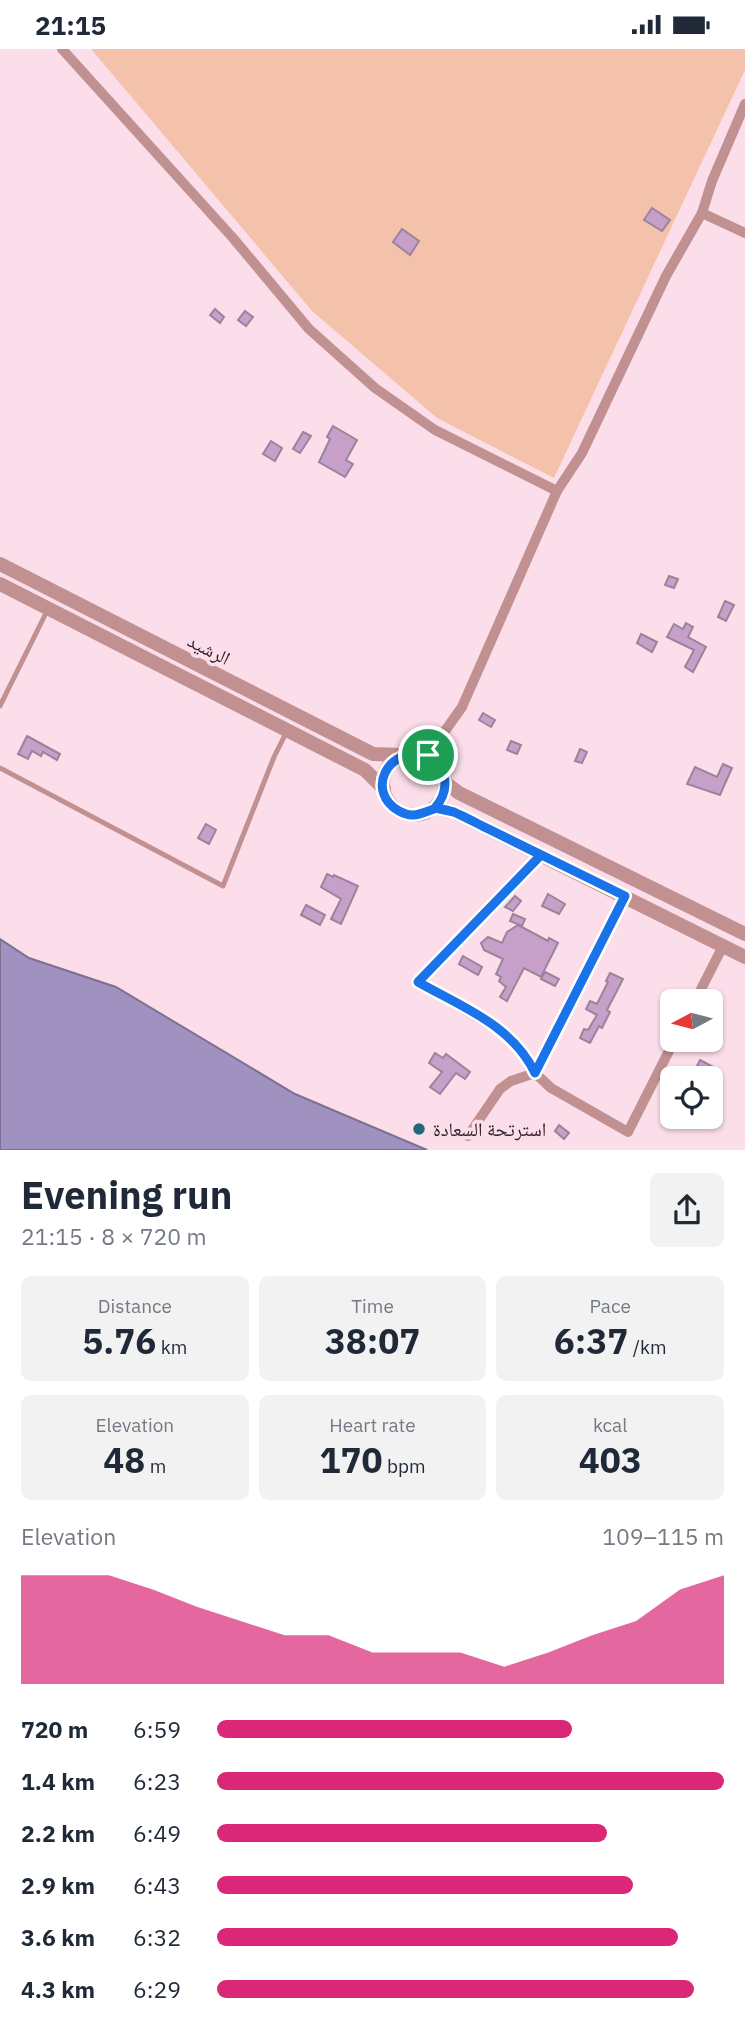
<!DOCTYPE html>
<meta charset="utf-8">
<style>
:root{--surface:#fff;--page:#f2f2f3;--text:#1f2937;--muted:#747a83;--accent:#db2777}
body{margin:0;font-family:"IBM Plex Sans","Noto Naskh Arabic",sans-serif;background:var(--page);color:var(--text);height:100vh;display:flex;flex-direction:column;font-size:26px;white-space:nowrap}
*{box-sizing:border-box;margin:0}
p{font-size:23px;color:var(--muted)}
.icon{flex:none;width:38px;height:38px;fill:none;stroke:currentColor;stroke-width:2;stroke-linecap:round;stroke-linejoin:round}
.map{position:relative;height:1101px;overflow:hidden}
.panel{display:flex;flex-direction:column;background:var(--surface);flex:1}
.panel>*{flex:none}
.needle{width:46px;rotate:263deg}
.controls{position:absolute;left:660px;top:940px;display:grid;gap:14px}
.controls a{display:grid;place-items:center;width:63px;height:63px;border-radius:10px;background:var(--surface);box-shadow:0 2px 5px #0004;font-size:35px}
.pin{position:absolute;display:grid;place-items:center;width:60px;height:60px;color:#fff;margin:-30px;border:4px solid #fff;border-radius:50%;box-shadow:0 2px 7px #0007}
.round{display:grid;place-items:center;flex:none;width:74px;height:74px;border-radius:10px;background:var(--page)}
.summary{display:flex;align-items:center;justify-content:space-between;height:119px;padding:0 21px}
h1{font-size:38px;font-weight:700;line-height:52px}
.stats{display:grid;grid-template-columns:repeat(3,1fr);gap:10px;height:119px;padding:7px 21px}
.stats div{display:grid;align-content:center;border-radius:10px;background:var(--page);text-align:center}
.stats b{font-size:35px;font-weight:700}
.stats small{font-size:19px;font-weight:400}
.stats p{font-size:19px}
.chart{height:196px;padding:14px 21px}
.chart p{display:flex;justify-content:space-between}
.chart svg{width:100%;height:126px;margin-top:7px;fill:var(--accent);opacity:.7}
ul{padding:0 21px;list-style:none;font-size:23px}
li{display:grid;grid-template-columns:112px 84px 1fr;align-items:center;height:52px}
li i{height:18px;border-radius:9px;background:var(--accent)}
.status{display:flex;justify-content:space-between;align-items:center;height:49px;padding:0 35px;background:var(--surface);direction:ltr}
.status svg{height:19px;fill:currentColor}
.map>svg:first-child{display:block}
.green{fill:#f4c2ab}
.water{fill:#9f92c1;stroke:#7d7093;stroke-width:2}
.building{fill:#c6a0c8;stroke:#9b839c;stroke-width:2}
.lines{fill:none;stroke-linecap:round;stroke-linejoin:round}
.service{stroke:#c19191;stroke-width:5}
.minor{stroke:#c19191;stroke-width:10}
.tertiary{stroke:#c19191;stroke-width:14}
.route-casing{stroke:#fff;stroke-width:14}
.route{stroke:#1a73e8;stroke-width:9}
.poi-dot{fill:#226878;stroke:#fcdeeb;stroke-width:2.5}
.labels{text-anchor:middle;dominant-baseline:central;stroke-width:7;stroke-linejoin:round;paint-order:stroke}
.street-label{font-size:19px;fill:#2f2127;stroke:#fcdeeb}
.poi-label{font-size:19px;fill:#2f2127;stroke:#fcdeeb;text-anchor:start}
</style>
<div class="status"><b>21:15</b><svg viewBox="0 0 49 12"><path d="M0 12V9h3v3zM5 12V6h3v6zM10 12V3h3v9zM15 12V0h3v12zM26 1h20v11H26zM47 4h2v5h-2z"/></svg></div>
<div class="map">
<svg width="745" height="1101" viewBox="0 0 745 1101">
<rect width="100%" height="100%" fill="#fcdeeb"/>
<path class="green" d="M91,0H745V21L554,429L437,369L312,262Z"/>
<path class="water" d="M0,890L29,909L116,938L295,1045L427,1101H0Z"/>
<g class="building">
<path d="M652,159L670,171L662,182L644,171Z"/>
<path d="M402,180L419,192L410,206L393,193Z"/>
<path d="M215,260L224,268L220,274L210,266Z"/>
<path d="M245,262L253,268L246,277L238,271Z"/>
<path d="M333,377L357,391L346,411L353,415L345,428L319,413L330,390L327,388Z"/>
<path d="M303,383L311,387L300,404L293,400Z"/>
<path d="M271,392L282,399L275,412L263,405Z"/>
<path d="M669,527L678,530L674,539L665,536Z"/>
<path d="M725,552L734,556L726,572L718,568Z"/>
<path d="M686,574L693,578L688,588L706,598L693,623L685,618L694,601L667,588L674,575L683,580Z"/>
<path d="M641,585L657,593L652,603L637,594Z"/>
<path d="M483,664L495,671L491,678L479,671Z"/>
<path d="M27,687L60,705L57,711L43,703L41,707L32,702L28,710L18,705Z"/>
<path d="M511,692L521,696L517,705L507,701Z"/>
<path d="M580,700L587,703L582,714L575,712Z"/>
<path d="M723,715L732,719L720,746L687,735L695,718L717,728Z"/>
<path d="M206,775L216,781L209,795L198,789Z"/>
<path d="M327,825L333,828L334,826L358,837L341,875L331,870L341,850L321,838Z"/>
<path d="M548,845L565,855L559,865L542,857Z"/>
<path d="M515,847L521,852L513,862L505,858Z"/>
<path d="M306,856L325,866L320,876L301,866Z"/>
<path d="M513,865L525,870L522,877L510,872Z"/>
<path d="M518,876L548,892L549,889L558,894L541,928L524,919L507,952L500,948L506,938L499,932L501,928L496,925L503,910L484,901L481,894L488,888L502,894L507,883Z"/>
<path d="M463,907L482,918L478,926L459,915Z"/>
<path d="M545,923L559,930L555,937L541,930Z"/>
<path d="M610,924L623,930L607,961L610,963L602,979L599,977L590,994L580,989L584,980L588,981L597,966L586,960L590,952L597,955L608,933L606,932Z"/>
<path d="M435,1004L443,1009L446,1005L470,1023L465,1030L456,1024L440,1045L430,1038L442,1023L429,1014Z"/>
<path d="M700,1011L715,1019L710,1029L694,1023Z"/>
<path d="M559,1076L569,1084L564,1090L555,1082Z"/>
</g>
<g class="lines">
<g class="service">
<path d="M0,657L48,560"/>
<path d="M0,719L223,837L274,708L287,682"/>
<path d="M418,933L539,808"/>
</g>
<g class="minor">
<path d="M62,0L233,189L309,280L375,339L435,381L557,442"/>
<path d="M702,164L745,184"/>
<path d="M428,706L462,658L557,442L582,404L666,227L702,164L712,132L745,55"/>
<path d="M418,933L509,987L527,1007L535,1024L551,1039L628,1083L675,990"/>
<path d="M695,952L723,897"/>
<path d="M468,1087L500,1040L511,1032L535,1024L625,847"/>
</g>
<g class="tertiary">
<path d="M0,515L373,705L403,706"/>
<path d="M0,535L365,721L384,740"/>
<circle cx="414" cy="735" r="31"/>
<path d="M446,734L459,744L745,885"/>
<path d="M435,759L454,763L745,908"/>
</g>
</g>
<g class="lines">
<g class="route-casing">
<path id="route" d="M428,706C385,697 366,744 399,762C413,770 421,764 434,760C438,758 445,761 450,762C461,765 473,772 484,778C503,787 522,797 541,806L418,933C462,958 512,976 535,1024L625,847L454,763L435,759C451,740 447,721 428,706"/>
</g>
<use href="#route" class="route"/>
</g>
<circle class="poi-dot" cx="419" cy="1080" r="7"/>
<g class="labels">
<g class="street-label">
<text transform="translate(209 600) rotate(27)">الرشيد</text>
</g>
<g class="poi-label">
<text x="433" y="1080">استرتحة السعادة</text>
</g>
</g>
</svg>
<div class="controls">
<a><svg class="needle" viewBox="-14 -14 28 28"><path d="M0-13l5 13h-10z" fill="#e53935"/><path d="M0 13l5-13h-10z" fill="#747a83"/></svg></a>
<a><svg class="icon" aria-label="locate" viewBox="0 0 24 24"><circle cx="12" cy="12" r="6"/><path d="M12 2v4M12 18v4M2 12h4M18 12h4"/></svg></a>
</div>
<div class="pin" style="left:428px;top:706px;background:#1e9e55"><svg class="icon" aria-label="arrive" viewBox="0 0 24 24"><path d="M6 21V4h12l-3 4 3 4H6"/></svg></div>
</div>
<section class="panel">
<div class="summary"><div><h1>Evening run</h1><p>21:15 · 8 × 720 m</p></div><a class="round"><svg class="icon" aria-label="share" viewBox="0 0 24 24"><path d="M12 15V3M7 8l5-5 5 5M5 13v7h14v-7"/></svg></a></div>
<div class="stats">
<div><p>Distance</p><b>5.76<small> km</small></b></div>
<div><p>Time</p><b>38:07</b></div>
<div><p>Pace</p><b>6:37<small> /km</small></b></div>
</div>
<div class="stats">
<div><p>Elevation</p><b>48<small> m</small></b></div>
<div><p>Heart rate</p><b>170<small> bpm</small></b></div>
<div><p>kcal</p><b>403</b></div>
</div>
<div class="chart"><p><span>Elevation</span>109–115 m</p>
<svg viewBox="0 0 160 44" preserveAspectRatio="none"><path d="M0 44V6L10 6L20 6L30 11L40 17L50 22L60 27L70 27L80 33L90 33L100 33L110 38L120 33L130 27L140 22L150 11L160 6V44z"/></svg>
</div>
<ul>
<li><b>720 m</b>6:59<i style="width:70%"></i></li>
<li><b>1.4 km</b>6:23<i style="width:100%"></i></li>
<li><b>2.2 km</b>6:49<i style="width:77%"></i></li>
<li><b>2.9 km</b>6:43<i style="width:82%"></i></li>
<li><b>3.6 km</b>6:32<i style="width:91%"></i></li>
<li><b>4.3 km</b>6:29<i style="width:94%"></i></li>
</ul>
</section>
